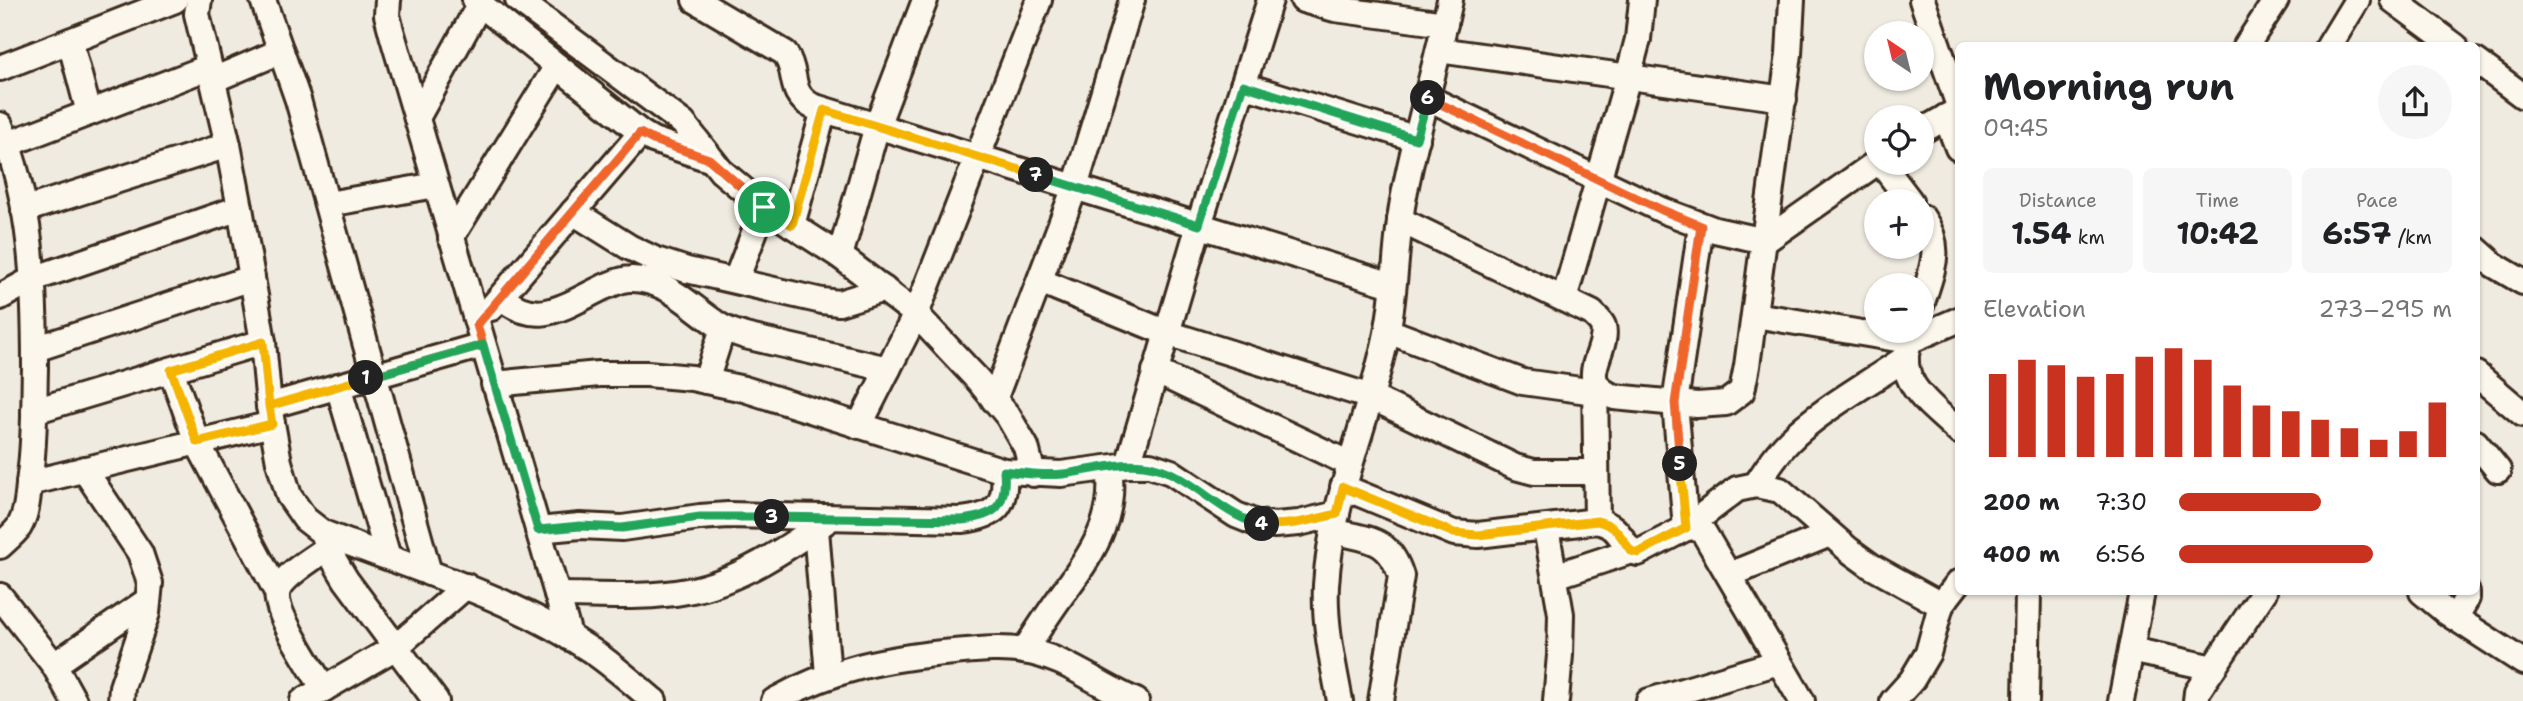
<!DOCTYPE html>
<meta charset="utf-8">
<style>
:root{--surface:#fff;--page:#f6f6f6;--text:#202124;--muted:#757577;--accent:#c8321e}
body{margin:0;font-family:"Shantell Sans",sans-serif;background:var(--page);color:var(--text);height:100vh;display:flex;flex-direction:column;font-size:26px;white-space:nowrap}
*{box-sizing:border-box;margin:0}
p{font-size:23px;color:var(--muted)}
.icon{flex:none;width:38px;height:38px;fill:none;stroke:currentColor;stroke-width:2;stroke-linecap:round;stroke-linejoin:round}
.map{position:relative;flex:1;overflow:hidden}
.details{position:absolute;left:1955px;top:42px;width:525px;height:553px;display:flex;flex-direction:column;background:var(--surface);border-radius:10px;box-shadow:0 2px 5px #0004}
.details>*{flex:none}
.needle{width:46px;rotate:325deg}
.tools{position:absolute;left:1864px;top:21px;display:grid;gap:14px}
.tools a{display:grid;place-items:center;width:70px;height:70px;border-radius:50%;background:var(--surface);box-shadow:0 2px 5px #0004;font-size:35px}
.pin{position:absolute;display:grid;place-items:center;width:60px;height:60px;color:#fff;margin:-30px;border:4px solid #fff;border-radius:50%;box-shadow:0 2px 7px #0007}
.km{position:absolute;width:35px;height:35px;margin:-18px;border-radius:50%;background:#222;color:#fff;font-size:19px;line-height:35px;text-align:center}
.round{display:grid;place-items:center;flex:none;width:74px;height:74px;border-radius:37px;background:var(--page)}
.head{display:flex;align-items:center;justify-content:space-between;height:119px;padding:0 28px}
h1{font-size:38px;font-weight:700;line-height:52px}
.stats{display:grid;grid-template-columns:repeat(3,1fr);gap:10px;height:119px;padding:7px 28px}
.stats div{display:grid;align-content:center;border-radius:10px;background:var(--page);text-align:center}
.stats b{font-size:30px;font-weight:700}
.stats small{font-size:19px;font-weight:400}
.stats p{font-size:19px}
.chart{height:196px;padding:14px 28px}
.chart p{display:flex;justify-content:space-between}
.chart svg{width:100%;height:126px;margin-top:7px;stroke:var(--accent);stroke-width:6}
ul{padding:0 28px;list-style:none;font-size:23px}
li{display:grid;grid-template-columns:112px 84px 1fr;align-items:center;height:52px}
li i{height:18px;border-radius:9px;background:var(--accent)}
.map>svg:first-child{display:block}
.lines{fill:none;stroke-linecap:round;stroke-linejoin:round}
.minor-casing{stroke:#3b2a1e;stroke-width:30}
.minor{stroke:#fbf7ec;stroke-width:24}
.split-1-casing{stroke:#fff;stroke-width:14}
.split-2-casing{stroke:#fff;stroke-width:14}
.split-3-casing{stroke:#fff;stroke-width:14}
.split-4-casing{stroke:#fff;stroke-width:14}
.split-5-casing{stroke:#fff;stroke-width:14}
.split-6-casing{stroke:#fff;stroke-width:14}
.split-7-casing{stroke:#fff;stroke-width:14}
.split-8-casing{stroke:#fff;stroke-width:14}
.split-1{stroke:#f0652b;stroke-width:9}
.split-2{stroke:#f5b400;stroke-width:9}
.split-3{stroke:#22a559;stroke-width:9}
.split-4{stroke:#22a559;stroke-width:9}
.split-5{stroke:#f5b400;stroke-width:9}
.split-6{stroke:#f0652b;stroke-width:9}
.split-7{stroke:#22a559;stroke-width:9}
.split-8{stroke:#f5b400;stroke-width:9}
</style>
<div class="map">
<svg width="2523" height="701" viewBox="0 0 2523 701">
<rect width="100%" height="100%" fill="#f0ebe0"/>
<filter id="ink" filterUnits="userSpaceOnUse"><feTurbulence type="fractalNoise" baseFrequency=".0143" numOctaves="2"/><feDisplacementMap in="SourceGraphic" scale="14" xChannelSelector="R" yChannelSelector="G"/><feConvolveMatrix kernelMatrix="1 2 1 2 8 2 1 2 1" color-interpolation-filters="sRGB"/></filter>
<g filter="url(#ink)">
<g class="lines">
<g class="minor-casing">
<g id="minor">
<path d="M199,0L197,14L228,145L240,208L263,342L269,406L279,462L289,496L305,519L323,533C414,569 510,596 592,651C614,666 634,684 654,701"/>
<path d="M263,0L298,100L429,573"/>
<path d="M388,0L387,15L392,34L570,638"/>
<path d="M475,0L641,133L653,140L709,159"/>
<path d="M518,0L683,123L721,171L764,207L840,256L916,314L978,380L1008,416L1026,447L1033,474"/>
<path d="M695,0L785,53C799,74 787,92 812,106L1392,285"/>
<path d="M1303,0L1335,9L1445,24"/>
<path d="M1922,0L1958,103"/>
<path d="M2393,0L2455,46"/>
<path d="M70,41L89,113"/>
<path d="M2246,46L2276,0"/>
<path d="M2329,46L2357,0"/>
<path d="M1439,50L1784,99"/>
<path d="M2476,61L2523,96"/>
<path d="M0,68L175,0"/>
<path d="M213,80L281,51"/>
<path d="M1243,85L1417,139"/>
<path d="M1428,98L1662,210L1715,230L1765,241L1876,163"/>
<path d="M1946,117L1958,148"/>
<path d="M417,118L482,0"/>
<path d="M0,125C32,201 35,286 35,368C34,404 35,439 30,475C28,491 28,512 19,527C14,534 6,540 0,546"/>
<path d="M1922,131L1958,110"/>
<path d="M8,144L209,67"/>
<path d="M1881,163L1910,201"/>
<path d="M328,204L436,185"/>
<path d="M24,210L228,145"/>
<path d="M573,212L629,247L656,260L687,270L822,301L839,303L884,289"/>
<path d="M1922,217C1944,248 1932,269 1922,303"/>
<path d="M1400,220L1592,313C1596,317 1601,321 1603,326C1610,351 1572,380 1614,397L1697,405L1726,403L1742,391L1747,366L1789,54L1792,0"/>
<path d="M792,225L824,110"/>
<path d="M451,238L557,66"/>
<path d="M2476,249L2494,265L2523,282"/>
<path d="M840,256L877,126L925,0"/>
<path d="M736,280L764,207"/>
<path d="M1040,281L1167,333L1371,397L1515,467L1534,472H1596"/>
<path d="M0,297L33,279L240,208"/>
<path d="M501,297C538,329 566,305 604,287C612,284 621,279 630,279C667,278 691,308 720,326C728,331 737,333 745,336L888,369"/>
<path d="M1564,299L1628,77L1638,39L1642,0"/>
<path d="M491,308L641,133"/>
<path d="M1755,315L1909,341L1958,320"/>
<path d="M1388,331L1523,382L1595,392"/>
<path d="M1908,345C1896,384 1933,406 1958,431"/>
<path d="M35,349L252,278"/>
<path d="M171,370L197,442L277,592"/>
<path d="M1155,371L1350,464"/>
<path d="M2476,374L2523,414"/>
<path d="M706,381L723,328"/>
<path d="M1595,382L1597,521"/>
<path d="M494,384L599,374H647L692,378L744,389L1004,471L1061,474L1128,465H1150L1171,472L1236,515L1256,523L1275,525L1299,523L1337,514"/>
<path d="M338,386L388,557"/>
<path d="M994,400L1075,187L1132,0"/>
<path d="M269,406L483,345"/>
<path d="M34,411L263,342"/>
<path d="M859,426L916,314L1039,0"/>
<path d="M2476,443L2498,470"/>
<path d="M1128,465L1199,225L1270,0"/>
<path d="M84,469L140,553L150,583L147,613L122,687L121,701"/>
<path d="M29,483L272,424"/>
<path d="M1756,485C1766,469 1776,454 1789,441C1817,412 1869,383 1904,359"/>
<path d="M1343,487L1454,533L1478,535L1597,521C1618,526 1618,535 1631,551L1638,553L1686,528L1695,527L1704,533L1802,701"/>
<path d="M1546,528L1561,614L1560,655L1556,701"/>
<path d="M1686,528L1737,489L1756,485L1780,490L1849,550L1871,566L1941,605"/>
<path d="M1686,528L1675,403L1701,226"/>
<path d="M816,529L828,675"/>
<path d="M538,530L580,526L622,528L700,517L728,515L962,520C996,516 1007,506 1004,471"/>
<path d="M1333,531C1368,540 1389,537 1401,576L1381,701"/>
<path d="M323,533L334,560L346,580L436,701"/>
<path d="M1729,575L1830,534"/>
<path d="M1555,576L1631,551"/>
<path d="M2422,592L2446,612L2523,662"/>
<path d="M557,595C600,595 645,599 687,591C739,582 789,547 831,518"/>
<path d="M0,596L54,665L74,701"/>
<path d="M2455,618L2467,598V592"/>
<path d="M2131,650L2213,668"/>
<path d="M1024,651C1036,633 1048,614 1061,596C1090,557 1117,519 1109,468"/>
<path d="M54,665L148,600"/>
<path d="M324,689C313,670 271,609 278,590C284,575 315,557 329,547"/>
<path d="M303,701L396,647L466,586"/>
<path d="M774,701C832,668 888,658 954,652C976,650 1001,647 1023,651C1064,656 1099,686 1136,701"/>
<path d="M1340,701C1333,663 1324,624 1326,585C1331,498 1370,418 1387,333C1396,290 1395,245 1403,201C1415,134 1436,68 1450,0"/>
<path d="M1649,701L1779,662"/>
<path d="M1893,701L1912,680L1928,653L1941,605L1958,583"/>
<path d="M2026,701L2028,592"/>
<path d="M2121,701L2142,592"/>
<path d="M2196,701L2197,692L2264,592"/>
</g>
</g>
<use href="#minor" class="minor"/>
</g>
</g>
<g class="lines" filter="url(#ink)">
<g class="split-1-casing">
<path id="split-1" d="M366,378L483,345L477,325L640,133L653,140L709,159L764,207"/>
</g>
<g class="split-2-casing">
<path id="split-2" d="M366,378L269,406L263,342L171,370L197,442L272,424L269,406L374,376"/>
</g>
<g class="split-3-casing">
<path id="split-3" d="M374,376L483,345L538,530L580,526L622,528L700,517H772"/>
</g>
<g class="split-4-casing">
<path id="split-4" d="M772,517L962,520C996,516 1007,506 1004,471C1023,473 1043,476 1063,474C1092,471 1125,459 1154,467C1194,477 1225,519 1262,524"/>
</g>
<g class="split-5-casing">
<path id="split-5" d="M1262,524C1288,527 1312,520 1337,514L1343,487L1454,533L1478,535L1597,521C1618,526 1619,535 1631,551L1638,553L1686,528L1680,464"/>
</g>
<g class="split-6-casing">
<path id="split-6" d="M1428,98L1662,210L1701,226L1675,403L1680,464"/>
</g>
<g class="split-7-casing">
<path id="split-7" d="M1036,175L1199,225L1243,85L1416,139L1428,98"/>
</g>
<g class="split-8-casing">
<path id="split-8" d="M764,207L792,225L824,110L1036,175"/>
</g>
<use href="#split-1" class="split-1"/>
<use href="#split-2" class="split-2"/>
<use href="#split-3" class="split-3"/>
<use href="#split-4" class="split-4"/>
<use href="#split-5" class="split-5"/>
<use href="#split-6" class="split-6"/>
<use href="#split-7" class="split-7"/>
<use href="#split-8" class="split-8"/>
</g>
</svg>
<div class="tools">
<a><svg class="needle" viewBox="-14 -14 28 28"><path d="M0-13l5 13h-10z" fill="#e53935"/><path d="M0 13l5-13h-10z" fill="#757577"/></svg></a>
<a><svg class="icon" aria-label="locate" viewBox="0 0 24 24"><circle cx="12" cy="12" r="6"/><path d="M12 2v4M12 18v4M2 12h4M18 12h4"/></svg></a>
<a>+</a>
<a>−</a>
</div>
<div class="pin" style="left:764px;top:207px;background:#1e9e55"><svg class="icon" aria-label="arrive" viewBox="0 0 24 24"><path d="M6 21V4h12l-3 4 3 4H6"/></svg></div>
<b class="km" style="left:366px;top:378px">1</b>
<b class="km" style="left:772px;top:517px">3</b>
<b class="km" style="left:1262px;top:524px">4</b>
<b class="km" style="left:1680px;top:464px">5</b>
<b class="km" style="left:1428px;top:98px">6</b>
<b class="km" style="left:1036px;top:175px">7</b>
<section class="details">
<div class="head"><div><h1>Morning run</h1><p>09:45</p></div><a class="round"><svg class="icon" aria-label="share" viewBox="0 0 24 24"><path d="M12 15V3M7 8l5-5 5 5M5 13v7h14v-7"/></svg></a></div>
<div class="stats">
<div><p>Distance</p><b>1.54<small> km</small></b></div>
<div><p>Time</p><b>10:42</b></div>
<div><p>Pace</p><b>6:57<small> /km</small></b></div>
</div>
<div class="chart"><p><span>Elevation</span>273–295 m</p>
<svg viewBox="0 0 160 44" preserveAspectRatio="none"><path d="M5 44V15M15 44V10M25 44V12M35 44V16M45 44V15M55 44V9M65 44V6M75 44V10M85 44V19M95 44V26M105 44V28M115 44V31M125 44V34M135 44V38M145 44V35M155 44V25"/></svg>
</div>
<ul>
<li><b>200 m</b>7:30<i style="width:52%"></i></li>
<li><b>400 m</b>6:56<i style="width:71%"></i></li>
</ul>
</section>
</div>
